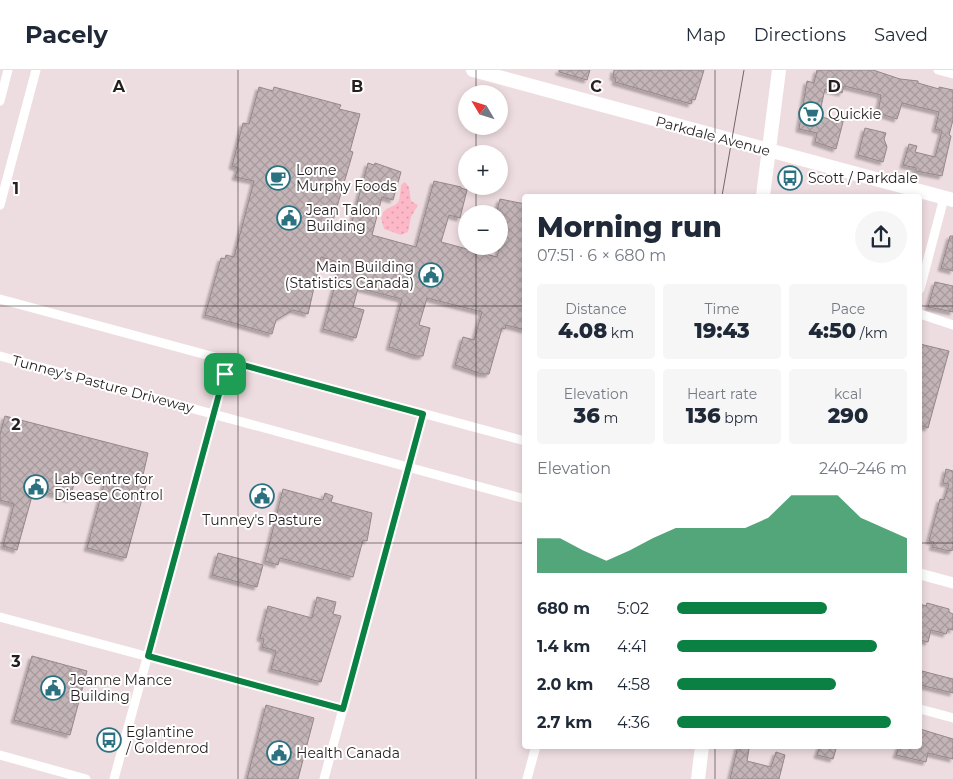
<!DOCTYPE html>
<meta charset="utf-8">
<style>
:root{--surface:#fff;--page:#f6f6f7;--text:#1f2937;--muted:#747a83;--line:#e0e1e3;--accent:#0b8043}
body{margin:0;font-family:Montserrat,sans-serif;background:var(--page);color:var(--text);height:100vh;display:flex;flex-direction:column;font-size:19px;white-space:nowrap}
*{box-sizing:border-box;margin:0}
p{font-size:16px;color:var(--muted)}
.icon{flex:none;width:28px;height:28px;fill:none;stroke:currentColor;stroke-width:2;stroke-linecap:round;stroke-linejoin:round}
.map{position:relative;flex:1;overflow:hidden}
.details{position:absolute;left:522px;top:124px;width:400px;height:555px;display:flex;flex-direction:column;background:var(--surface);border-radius:5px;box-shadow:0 2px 8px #0003}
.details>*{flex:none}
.needle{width:32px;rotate:308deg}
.buttons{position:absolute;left:458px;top:15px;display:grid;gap:10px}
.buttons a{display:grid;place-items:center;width:50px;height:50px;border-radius:50%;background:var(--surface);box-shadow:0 2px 8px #0003;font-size:25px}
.pin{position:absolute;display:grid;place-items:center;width:42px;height:42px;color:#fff;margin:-21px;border-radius:10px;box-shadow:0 2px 8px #0006}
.round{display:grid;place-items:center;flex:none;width:52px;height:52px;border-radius:26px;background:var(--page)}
.overview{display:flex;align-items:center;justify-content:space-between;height:85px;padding:0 15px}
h1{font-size:28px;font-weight:800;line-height:38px}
.stats{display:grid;grid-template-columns:repeat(3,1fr);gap:8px;height:85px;padding:5px 15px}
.stats div{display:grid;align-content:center;border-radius:5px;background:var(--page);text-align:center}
.stats b{font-size:21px;font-weight:800}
.stats small{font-size:14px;font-weight:400}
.stats p{font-size:14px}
.chart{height:140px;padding:10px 15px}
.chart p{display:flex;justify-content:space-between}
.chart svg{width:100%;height:90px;margin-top:5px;fill:var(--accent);opacity:.7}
ul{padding:0 15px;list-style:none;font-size:16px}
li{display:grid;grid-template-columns:80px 60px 1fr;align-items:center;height:38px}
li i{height:12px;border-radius:6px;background:var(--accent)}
header{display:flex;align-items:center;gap:30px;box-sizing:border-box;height:70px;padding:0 25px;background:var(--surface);border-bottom:1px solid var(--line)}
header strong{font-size:24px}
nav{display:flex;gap:28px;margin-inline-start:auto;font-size:18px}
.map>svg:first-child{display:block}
.grass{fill:url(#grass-dots)}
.building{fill:url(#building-cross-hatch);stroke:#96878a;filter:url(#shadow)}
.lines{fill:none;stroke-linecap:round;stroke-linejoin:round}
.minor{stroke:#fff;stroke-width:9}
.tertiary{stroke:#fff;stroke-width:11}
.secondary{stroke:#fff;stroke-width:14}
.tram{stroke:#706668;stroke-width:1}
.route-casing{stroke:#fff;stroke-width:10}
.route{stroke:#0b8043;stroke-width:6}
.grid{fill:none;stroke:#251f21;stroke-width:1;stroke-opacity:0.55}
.labels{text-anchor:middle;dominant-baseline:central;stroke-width:4;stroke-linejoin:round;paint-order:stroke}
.poi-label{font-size:14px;fill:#251f21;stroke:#fff;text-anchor:start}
.street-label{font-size:14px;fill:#251f21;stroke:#fff}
.grid-label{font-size:16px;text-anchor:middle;font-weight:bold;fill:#251f21;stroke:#fff;stroke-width:4;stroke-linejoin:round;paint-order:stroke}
</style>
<header>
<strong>Pacely</strong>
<nav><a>Map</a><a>Directions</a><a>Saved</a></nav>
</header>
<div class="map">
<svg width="953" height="709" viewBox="0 0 953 709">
<defs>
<pattern id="grass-dots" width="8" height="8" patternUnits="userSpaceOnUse" patternTransform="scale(1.25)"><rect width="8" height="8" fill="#fdb8c8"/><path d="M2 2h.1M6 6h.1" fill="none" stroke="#d99eac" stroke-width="1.8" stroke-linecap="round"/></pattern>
<pattern id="building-cross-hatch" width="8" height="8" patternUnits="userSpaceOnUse" patternTransform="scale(1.25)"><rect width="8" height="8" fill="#c3b4b7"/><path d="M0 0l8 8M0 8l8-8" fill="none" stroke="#a79a9d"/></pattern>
<filter id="shadow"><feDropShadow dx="-3" dy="3" stdDeviation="1" flood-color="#0004"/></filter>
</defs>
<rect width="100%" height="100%" fill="#eedde0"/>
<path class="grass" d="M405,112L409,117L411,131L418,135L411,147L408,162L401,165L384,159L381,148L384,141C399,131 399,138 401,115Z"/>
<g class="building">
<path d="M559,0H590L587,10L559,2Z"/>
<path d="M614,0H704L695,30L692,29L691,34L615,12L616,8L613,7Z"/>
<path d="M817,0H873L900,9L918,11V13L939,19V17L953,20V50L949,65L951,66L942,106L916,101V98L903,95L909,74L917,76L915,82L935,87L942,61L935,59L939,42L902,33L897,49L878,43L881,25L844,16L842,23L825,19L819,46L835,51L836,46L844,48L836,79L815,72L817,63L799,59L807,11L814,13Z"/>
<path d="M259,17L273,21L274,17L341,35L339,39L360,44L350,81L353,82L332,154L350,159L368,93L374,95L375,93L401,102L393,130L382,127L372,165L416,177L434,111L461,117V118L467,120L460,148L449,145L441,172L497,187L504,160L499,158V144H496L500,129L525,134V260L506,255L505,259L502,258L489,304H482L455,295L463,267L474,270L482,242L427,228L419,255L430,258L423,286H416L389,277L402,229L358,218L353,237L364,240L356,268L323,259L341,193L321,187L308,244L293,240L276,250L272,264L205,245L221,188L225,189L226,185L234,187L254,111L235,107L238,98L232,96L243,53L249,54Z"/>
<path d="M865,58L886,63L884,69L887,77L883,92L858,85Z"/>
<path d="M950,166H953V201L941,198Z"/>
<path d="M935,212L953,216V242L928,237Z"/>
<path d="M920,274L949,281L928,358L920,355Z"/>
<path d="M5,346L148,383L143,405L148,407L126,488L87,478L105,411L77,402L70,429L34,419L17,480L3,476L14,434L0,430V364Z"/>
<path d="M946,399L953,401V480L950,481L932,477L934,472L929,471L940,429L944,430L949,414L943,413Z"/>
<path d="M283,419L323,430L325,423L333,426L331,432L372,443L367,471L363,470L353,507L280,488L278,495L265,491Z"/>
<path d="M218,483L263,495L257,517L212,505Z"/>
<path d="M317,527L336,532L333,544L341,546L321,612L271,599L276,581L262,577L264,569L260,568L268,536L312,548Z"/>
<path d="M927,533L949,539V542L953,544V560L948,559L946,564L931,560L928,572L920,570V534L926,536Z"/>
<path d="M32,586L87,601L70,665L14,650Z"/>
<path d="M922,601L953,609V623L920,615Z"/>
<path d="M266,635L314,648L298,709H247Z"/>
<path d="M920,659L953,669V689L928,683L926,692L896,685L899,676H920Z"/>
<path d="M738,676L749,679L747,691L771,697L776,682L785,685L779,709H730Z"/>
<path d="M820,676L836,679L833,689L817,685Z"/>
</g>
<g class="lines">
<g class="minor">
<path d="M938,0L953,4"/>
<path d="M0,31L8,0"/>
<path d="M0,135L36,0"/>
<path d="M920,219L944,128"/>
<path d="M0,229L525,371"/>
<path d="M920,244L953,255"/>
<path d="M0,286L525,429"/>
<path d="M0,547L343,639"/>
<path d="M920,639L953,648"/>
<path d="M0,685L86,709"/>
<path d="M114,709L228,291"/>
<path d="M324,709L423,344"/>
<path d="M527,709L536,676"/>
</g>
<path class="tertiary" d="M920,504L953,513"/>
<g class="secondary">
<path d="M473,0L953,130"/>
<path d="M763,126L779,0"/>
<path d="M698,709L702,676"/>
</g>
<path class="tram" d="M722,126L744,0"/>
</g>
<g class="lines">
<g class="route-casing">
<path id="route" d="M228,291L423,344L343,639L148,586Z"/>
</g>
<use href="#route" class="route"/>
</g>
<path class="grid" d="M238,0V709M476,0V24M715,0V126M476,56V84M476,116V144M476,176V709M0,236H525M920,236H953M0,473H525M920,473H953M715,676V709"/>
<defs>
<g id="supermarket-ring" transform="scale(1.25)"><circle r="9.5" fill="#fff" stroke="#2c7180" stroke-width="1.5"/><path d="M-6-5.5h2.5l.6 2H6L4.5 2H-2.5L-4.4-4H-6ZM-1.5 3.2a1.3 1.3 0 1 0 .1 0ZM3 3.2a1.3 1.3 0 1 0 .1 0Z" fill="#2c7180"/></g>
<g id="cafe-ring" transform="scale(1.25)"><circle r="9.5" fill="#fff" stroke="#2c7180" stroke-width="1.5"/><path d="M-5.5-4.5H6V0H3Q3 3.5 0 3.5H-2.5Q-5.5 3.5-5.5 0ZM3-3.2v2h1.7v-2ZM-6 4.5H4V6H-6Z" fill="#2c7180"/></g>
<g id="bus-ring" transform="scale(1.25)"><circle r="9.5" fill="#fff" stroke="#2c7180" stroke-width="1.5"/><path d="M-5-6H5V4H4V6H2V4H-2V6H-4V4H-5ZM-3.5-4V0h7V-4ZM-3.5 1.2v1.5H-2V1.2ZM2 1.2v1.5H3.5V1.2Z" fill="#2c7180"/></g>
<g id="civic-ring" transform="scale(1.25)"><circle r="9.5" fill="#fff" stroke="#2c7180" stroke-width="1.5"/><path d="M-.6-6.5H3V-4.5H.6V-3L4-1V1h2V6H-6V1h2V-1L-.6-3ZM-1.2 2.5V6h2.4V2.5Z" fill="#2c7180"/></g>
</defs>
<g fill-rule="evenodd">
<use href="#supermarket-ring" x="811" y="44"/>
<use href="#cafe-ring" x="278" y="108"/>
<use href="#bus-ring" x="790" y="108"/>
<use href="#civic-ring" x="289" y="148"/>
<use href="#civic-ring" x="431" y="205"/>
<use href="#civic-ring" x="36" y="417"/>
<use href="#civic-ring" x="262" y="426"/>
<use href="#civic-ring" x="53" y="618"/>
<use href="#bus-ring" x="109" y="670"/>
<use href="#civic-ring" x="279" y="683"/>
</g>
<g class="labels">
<g class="poi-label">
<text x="828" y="44">Quickie</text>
<text x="296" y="100">Lorne<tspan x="296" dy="16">Murphy Foods</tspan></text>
<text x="808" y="108">Scott / Parkdale</text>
<text x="306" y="140">Jean Talon<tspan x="306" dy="16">Building</tspan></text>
<text x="414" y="197" text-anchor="end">Main Building<tspan x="414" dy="16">(Statistics Canada)</tspan></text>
<text x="54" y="409">Lab Centre for<tspan x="54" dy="16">Disease Control</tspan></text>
<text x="262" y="450" text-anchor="middle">Tunney's Pasture</text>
<text x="70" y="610">Jeanne Mance<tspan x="70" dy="16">Building</tspan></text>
<text x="126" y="662">Eglantine<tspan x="126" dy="16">/ Goldenrod</tspan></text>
<text x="296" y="683">Health Canada</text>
</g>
<g class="street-label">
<text transform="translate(713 66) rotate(15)">Parkdale Avenue</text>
<text transform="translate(103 314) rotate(15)">Tunney's Pasture Driveway</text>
</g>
</g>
<g class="grid-label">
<text x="119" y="22">A</text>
<text x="357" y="22">B</text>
<text x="596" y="22">C</text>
<text x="834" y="22">D</text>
<text x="16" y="124">1</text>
<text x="16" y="360">2</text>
<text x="16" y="597">3</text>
</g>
</svg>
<div class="buttons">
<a><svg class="needle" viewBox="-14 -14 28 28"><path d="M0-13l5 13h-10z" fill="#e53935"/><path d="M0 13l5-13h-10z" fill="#747a83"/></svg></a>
<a>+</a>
<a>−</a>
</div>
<div class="pin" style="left:225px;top:304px;background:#1e9e55"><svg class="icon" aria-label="arrive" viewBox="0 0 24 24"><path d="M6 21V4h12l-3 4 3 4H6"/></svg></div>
<section class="details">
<div class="overview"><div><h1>Morning run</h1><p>07:51 · 6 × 680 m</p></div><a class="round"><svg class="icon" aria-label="share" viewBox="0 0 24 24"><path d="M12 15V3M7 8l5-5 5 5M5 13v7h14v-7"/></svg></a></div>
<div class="stats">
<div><p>Distance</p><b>4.08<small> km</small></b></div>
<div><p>Time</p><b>19:43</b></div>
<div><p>Pace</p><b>4:50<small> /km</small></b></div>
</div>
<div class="stats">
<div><p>Elevation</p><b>36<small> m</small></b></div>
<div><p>Heart rate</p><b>136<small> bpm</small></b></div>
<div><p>kcal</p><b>290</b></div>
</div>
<div class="chart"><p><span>Elevation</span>240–246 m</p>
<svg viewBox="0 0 160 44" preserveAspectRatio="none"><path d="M0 44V27L10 27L20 33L30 38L40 33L50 27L60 22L70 22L80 22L90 22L100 17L110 6L120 6L130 6L140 17L150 22L160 27V44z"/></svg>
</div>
<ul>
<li><b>680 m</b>5:02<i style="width:65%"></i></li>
<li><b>1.4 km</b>4:41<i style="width:87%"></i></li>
<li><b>2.0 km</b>4:58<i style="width:69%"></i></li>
<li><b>2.7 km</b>4:36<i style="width:93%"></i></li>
</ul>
</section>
</div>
